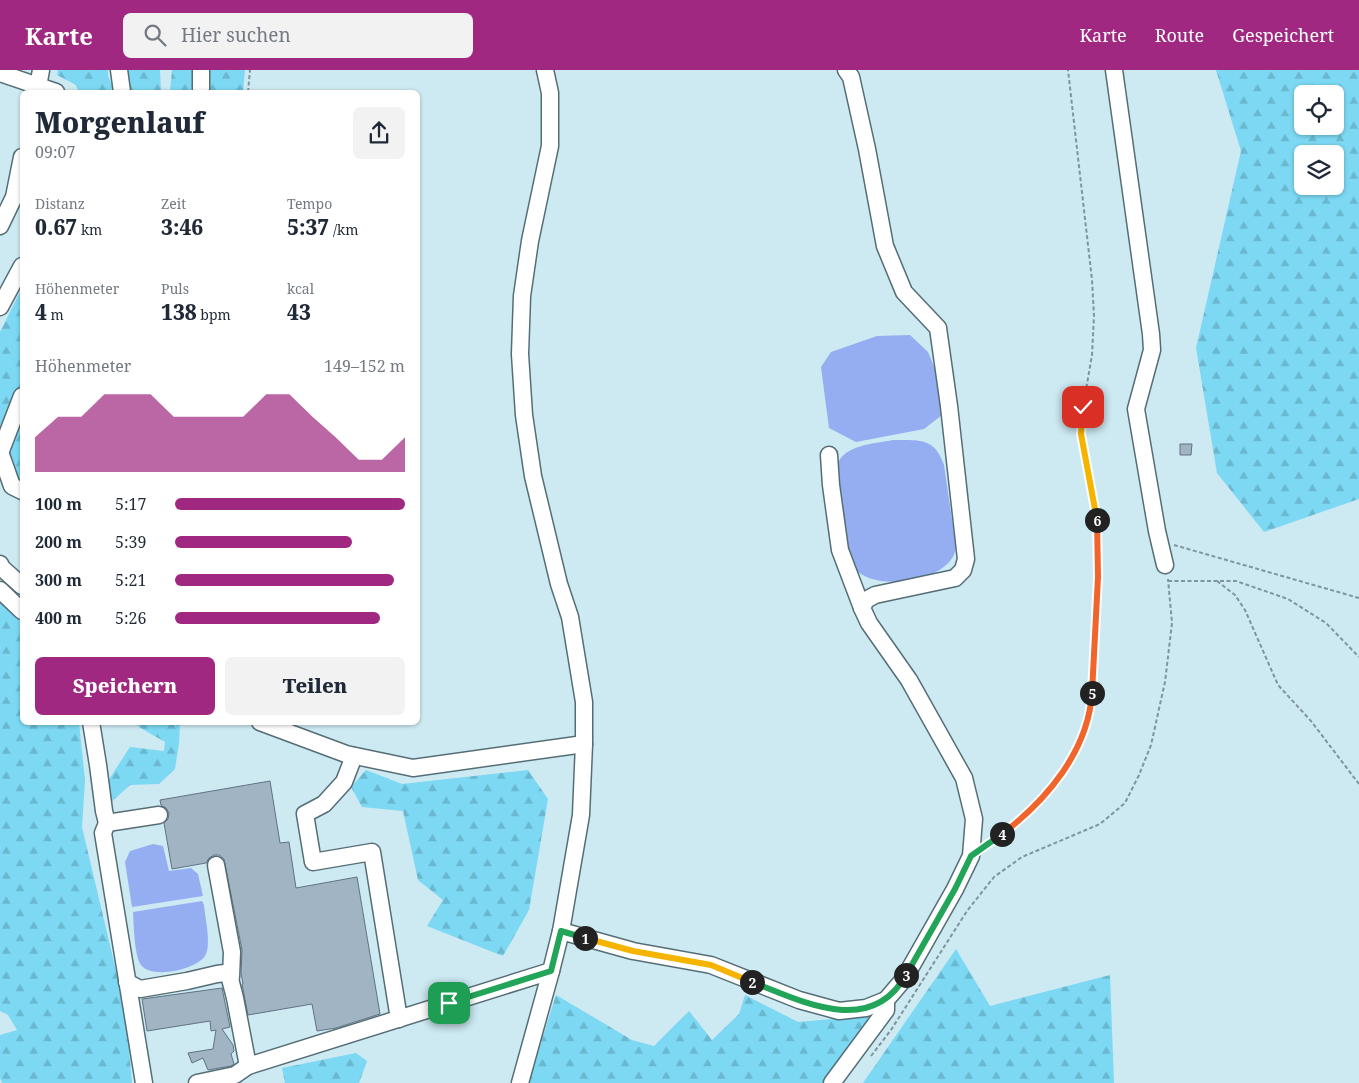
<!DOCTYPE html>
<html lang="de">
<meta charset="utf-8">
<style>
:root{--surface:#fff;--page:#f2f2f3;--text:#1f2937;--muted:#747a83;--accent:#a02880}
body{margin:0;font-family:"Noto Serif",serif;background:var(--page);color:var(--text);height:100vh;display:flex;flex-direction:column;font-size:19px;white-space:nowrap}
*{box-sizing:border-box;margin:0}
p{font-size:16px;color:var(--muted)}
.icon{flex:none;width:28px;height:28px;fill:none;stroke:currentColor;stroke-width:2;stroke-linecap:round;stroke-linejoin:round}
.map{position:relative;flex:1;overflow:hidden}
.details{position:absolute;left:20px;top:20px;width:400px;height:635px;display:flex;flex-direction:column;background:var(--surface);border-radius:8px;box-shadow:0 1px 4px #0004}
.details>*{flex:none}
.controls{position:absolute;left:1294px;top:15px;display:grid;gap:10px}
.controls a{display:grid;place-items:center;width:50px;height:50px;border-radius:8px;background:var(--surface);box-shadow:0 1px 4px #0004;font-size:25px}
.pin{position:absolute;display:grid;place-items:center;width:42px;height:42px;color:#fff;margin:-21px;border-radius:10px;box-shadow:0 2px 8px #0006}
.km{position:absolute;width:25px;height:25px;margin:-12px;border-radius:50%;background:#222;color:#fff;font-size:14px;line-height:25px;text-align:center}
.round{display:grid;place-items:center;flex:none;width:52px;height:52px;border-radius:8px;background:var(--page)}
.summary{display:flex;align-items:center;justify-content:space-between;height:85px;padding:0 15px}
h1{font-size:28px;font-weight:800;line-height:38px}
.metrics{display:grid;grid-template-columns:repeat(3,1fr);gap:8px;height:85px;padding:5px 15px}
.metrics div{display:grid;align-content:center}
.metrics b{font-size:21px;font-weight:800}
.metrics small{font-size:14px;font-weight:400}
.metrics p{font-size:14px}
.chart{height:140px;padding:10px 15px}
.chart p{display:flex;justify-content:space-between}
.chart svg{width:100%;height:90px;margin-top:5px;fill:var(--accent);opacity:.7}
.cta{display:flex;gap:10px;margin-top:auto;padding:10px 15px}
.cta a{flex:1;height:58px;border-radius:8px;background:var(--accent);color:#fff;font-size:20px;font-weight:800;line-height:58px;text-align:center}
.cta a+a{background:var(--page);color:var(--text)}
ul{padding:0 15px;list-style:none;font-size:16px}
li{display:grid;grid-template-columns:80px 60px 1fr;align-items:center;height:38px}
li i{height:12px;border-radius:6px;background:var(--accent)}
header{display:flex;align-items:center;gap:30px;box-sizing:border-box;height:70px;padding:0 25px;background:var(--accent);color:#fff}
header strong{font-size:24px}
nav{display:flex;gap:28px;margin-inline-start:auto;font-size:18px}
.search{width:350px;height:45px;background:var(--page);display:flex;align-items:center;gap:12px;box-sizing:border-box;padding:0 18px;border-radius:8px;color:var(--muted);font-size:19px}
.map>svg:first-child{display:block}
.forest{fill:url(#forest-firs);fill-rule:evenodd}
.water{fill:#94aef1}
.building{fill:#a0b4c4;stroke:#617382}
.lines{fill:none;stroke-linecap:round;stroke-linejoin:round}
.minor-casing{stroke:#556e76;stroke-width:19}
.path{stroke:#80949b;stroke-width:2;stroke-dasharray:4 2.5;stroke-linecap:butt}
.minor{stroke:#fff;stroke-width:16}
.split-1-casing{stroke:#fff;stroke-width:10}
.split-2-casing{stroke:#fff;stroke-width:10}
.split-3-casing{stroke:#fff;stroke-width:10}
.split-4-casing{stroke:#fff;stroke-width:10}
.split-5-casing{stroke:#fff;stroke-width:10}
.split-6-casing{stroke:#fff;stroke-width:10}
.split-7-casing{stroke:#fff;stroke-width:10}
.split-1{stroke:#22a559;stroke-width:6}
.split-2{stroke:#f5b400;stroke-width:6}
.split-3{stroke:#22a559;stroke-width:6}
.split-4{stroke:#22a559;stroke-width:6}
.split-5{stroke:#f0652b;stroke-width:6}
.split-6{stroke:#f0652b;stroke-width:6}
.split-7{stroke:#f5b400;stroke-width:6}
</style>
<header>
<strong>Karte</strong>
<div class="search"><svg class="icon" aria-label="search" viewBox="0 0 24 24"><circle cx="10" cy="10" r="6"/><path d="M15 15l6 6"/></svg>Hier suchen</div>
<nav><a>Karte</a><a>Route</a><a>Gespeichert</a></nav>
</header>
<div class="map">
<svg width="1359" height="1013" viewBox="0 0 1359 1013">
<defs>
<pattern id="forest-firs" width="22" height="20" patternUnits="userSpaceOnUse" patternTransform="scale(1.25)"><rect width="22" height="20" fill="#7cd8f3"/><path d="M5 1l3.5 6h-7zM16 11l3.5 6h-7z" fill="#6ab8cf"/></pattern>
</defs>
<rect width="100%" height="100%" fill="#cde9f2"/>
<g class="forest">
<path d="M58,0H108V6L115,22H79L76,15L57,5Z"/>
<path d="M123,0H160L161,22H126Z"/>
<path d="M172,0H195L194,22H170Z"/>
<path d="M204,0H245L243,22H203Z"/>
<path d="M1216,0H1359V429L1264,462L1217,403L1196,278L1241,81ZM1302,24H1335V56H1302ZM1302,84H1335V116H1302Z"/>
<path d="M22,218V310L4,364L0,354V262Z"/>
<path d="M22,343V414L20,413L8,382Z"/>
<path d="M0,532L22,553V652L79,653L85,710L82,757L126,943L132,1013H2L0,1008V965L17,960L8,945L0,941Z"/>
<path d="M136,653H180L179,673L175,699L159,714L130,715L109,734L106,714L130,677L164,681L165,672L139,657Z"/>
<path d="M366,700L402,714L528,700L548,729L529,840L503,886L427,856L443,830L418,810L403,741L362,737L351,717Z"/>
<path d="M956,879L990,936L1110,905L1114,1013H863Z"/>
<path d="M556,925L632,970L654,976L689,941L712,970L739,944L745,925L798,952L878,945L831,1013H528Z"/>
<path d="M356,983L367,991L359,1013H285L282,998Z"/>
</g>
<g class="water">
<path d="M910,265L928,282L940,311L942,345L924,359L856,372L829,358L821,297L831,282L877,266Z"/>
<path d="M893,370C918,370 935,367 944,395L956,477C953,512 873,524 853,497C840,481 839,418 837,395C845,374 874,374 893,370Z"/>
<path d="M153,774L163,776L169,801L191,798L198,804L203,826L132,837L125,792L130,781Z"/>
<path d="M202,831L204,835C205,848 211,872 206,884C200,899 152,910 141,895C134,884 134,856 133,842Z"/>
</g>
<g class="building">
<path d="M1180,374H1192L1191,385H1180Z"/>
<path d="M270,711L280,773L289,772L296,818L357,807L380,944L336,958L317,961L312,934L248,945L242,914H243L241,903L242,880L224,789L219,785H214L209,788L206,793L172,799L164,753L168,749L169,743L166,738L161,735L160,730Z"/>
<path d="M222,918L230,957L222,959L233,975L234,981L231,984L234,994L231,996L208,1000L203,988L192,993L188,983L213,979L216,960L211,961L210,951L147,961L142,929Z"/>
</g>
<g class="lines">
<g class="minor-casing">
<g id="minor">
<path d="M119,0L122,22"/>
<path d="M1114,0L1151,264L1152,280L1136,339L1157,461L1165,495"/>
<path d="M0,3L56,22"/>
<path d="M37,22L41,0"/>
<path d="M201,22V0"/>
<path d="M0,156L14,127L22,87"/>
<path d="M0,237L22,196"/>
<path d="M0,382L12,416L22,421"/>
<path d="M0,383L22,326"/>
<path d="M829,385L831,415L840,480L862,538"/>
<path d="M0,494L2,498L22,516"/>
<path d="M0,520L22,541"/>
<path d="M91,652L98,695L104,741L107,753L103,763L144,1013"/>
<path d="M260,652L346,684L413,698L584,674V632L570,547L559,514L533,406L524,345L520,284L522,226L530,171L550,76V23L545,0"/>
<path d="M354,686L344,712L324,734L305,744L313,792L372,782L399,949"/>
<path d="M107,753L159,745"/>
<path d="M216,795L232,882L231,907"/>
<path d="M561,861L633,881L711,895L799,930L839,941L866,938L886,930L904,909L955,819L971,786L974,749L964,708L909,610L869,553L862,538L866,530L875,525L955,508L963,500L966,489L949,336L938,258L904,222L885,176L867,79L851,7L846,0"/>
<path d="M127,912L140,919L187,911L217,904L225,903L229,905L235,928L248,996"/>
<path d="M197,1013L235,1005L248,996L551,901L561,861L581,745L584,674"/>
<path d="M520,1013L551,901"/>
<path d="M832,1013L886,940V930"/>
</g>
</g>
<g class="path">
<path d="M248,22L250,0"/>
<path d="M1174,475L1359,528"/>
<path d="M1168,511H1236L1288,529L1326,553L1359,587"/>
<path d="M1217,511L1235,525L1245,540L1278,615L1311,651L1359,714"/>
<path d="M985,776L1020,750L1053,717L1083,664L1091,629L1098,507V456L1094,431L1084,389L1081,364L1083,337L1092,285L1094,246L1092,210L1068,0"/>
<path d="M871,986L891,960L967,841L994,807L1022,787L1100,754L1125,733L1139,705L1151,675L1165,612L1172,553L1168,509"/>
</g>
<use href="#minor" class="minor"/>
</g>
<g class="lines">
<g class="split-1-casing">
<path id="split-1" d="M449,933L551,901L561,861L585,868"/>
</g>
<g class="split-2-casing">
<path id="split-2" d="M585,868L633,881L711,895L752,912"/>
</g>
<g class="split-3-casing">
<path id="split-3" d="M752,912C803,932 871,967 906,905"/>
</g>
<g class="split-4-casing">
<path id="split-4" d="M906,905L955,819L971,786L1002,764"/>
</g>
<g class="split-5-casing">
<path id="split-5" d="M1002,764C1047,730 1088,681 1092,623"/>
</g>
<g class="split-6-casing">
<path id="split-6" d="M1092,623L1098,507L1097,450"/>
</g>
<g class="split-7-casing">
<path id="split-7" d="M1083,337L1081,364L1097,450"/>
</g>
<use href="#split-1" class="split-1"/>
<use href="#split-2" class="split-2"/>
<use href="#split-3" class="split-3"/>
<use href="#split-4" class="split-4"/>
<use href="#split-5" class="split-5"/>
<use href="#split-6" class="split-6"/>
<use href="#split-7" class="split-7"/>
</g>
</svg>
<div class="controls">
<a><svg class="icon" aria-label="locate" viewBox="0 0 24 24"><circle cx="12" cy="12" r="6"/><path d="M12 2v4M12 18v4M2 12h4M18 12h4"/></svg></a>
<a><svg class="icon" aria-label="layers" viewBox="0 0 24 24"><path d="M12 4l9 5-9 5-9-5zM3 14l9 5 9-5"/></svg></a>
</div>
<div class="pin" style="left:449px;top:933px;background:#1e9e55"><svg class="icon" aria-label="arrive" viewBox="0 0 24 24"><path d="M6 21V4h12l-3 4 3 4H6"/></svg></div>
<div class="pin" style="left:1083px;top:337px;background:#d93025"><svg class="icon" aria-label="check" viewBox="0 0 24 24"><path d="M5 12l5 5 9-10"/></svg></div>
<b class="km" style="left:585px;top:868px">1</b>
<b class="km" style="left:752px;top:912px">2</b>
<b class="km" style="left:906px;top:905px">3</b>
<b class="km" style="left:1002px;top:764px">4</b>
<b class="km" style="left:1092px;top:623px">5</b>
<b class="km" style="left:1097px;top:450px">6</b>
<section class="details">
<div class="summary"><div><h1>Morgenlauf</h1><p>09:07</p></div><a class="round"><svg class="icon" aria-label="share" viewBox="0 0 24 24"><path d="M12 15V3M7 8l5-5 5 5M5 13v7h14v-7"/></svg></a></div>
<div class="metrics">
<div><p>Distanz</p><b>0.67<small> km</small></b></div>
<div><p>Zeit</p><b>3:46</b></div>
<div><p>Tempo</p><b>5:37<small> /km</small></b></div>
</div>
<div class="metrics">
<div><p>Höhenmeter</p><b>4<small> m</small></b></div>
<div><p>Puls</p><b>138<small> bpm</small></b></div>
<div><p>kcal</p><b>43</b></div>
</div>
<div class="chart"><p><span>Höhenmeter</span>149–152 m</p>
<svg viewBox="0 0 160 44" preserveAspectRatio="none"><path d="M0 44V27L10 17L20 17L30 6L40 6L50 6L60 17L70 17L80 17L90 17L100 6L110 6L120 17L130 27L140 38L150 38L160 27V44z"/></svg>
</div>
<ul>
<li><b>100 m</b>5:17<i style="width:100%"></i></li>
<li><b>200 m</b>5:39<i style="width:77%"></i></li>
<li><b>300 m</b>5:21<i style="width:95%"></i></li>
<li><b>400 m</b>5:26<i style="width:89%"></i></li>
</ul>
<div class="cta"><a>Speichern</a><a>Teilen</a></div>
</section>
</div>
